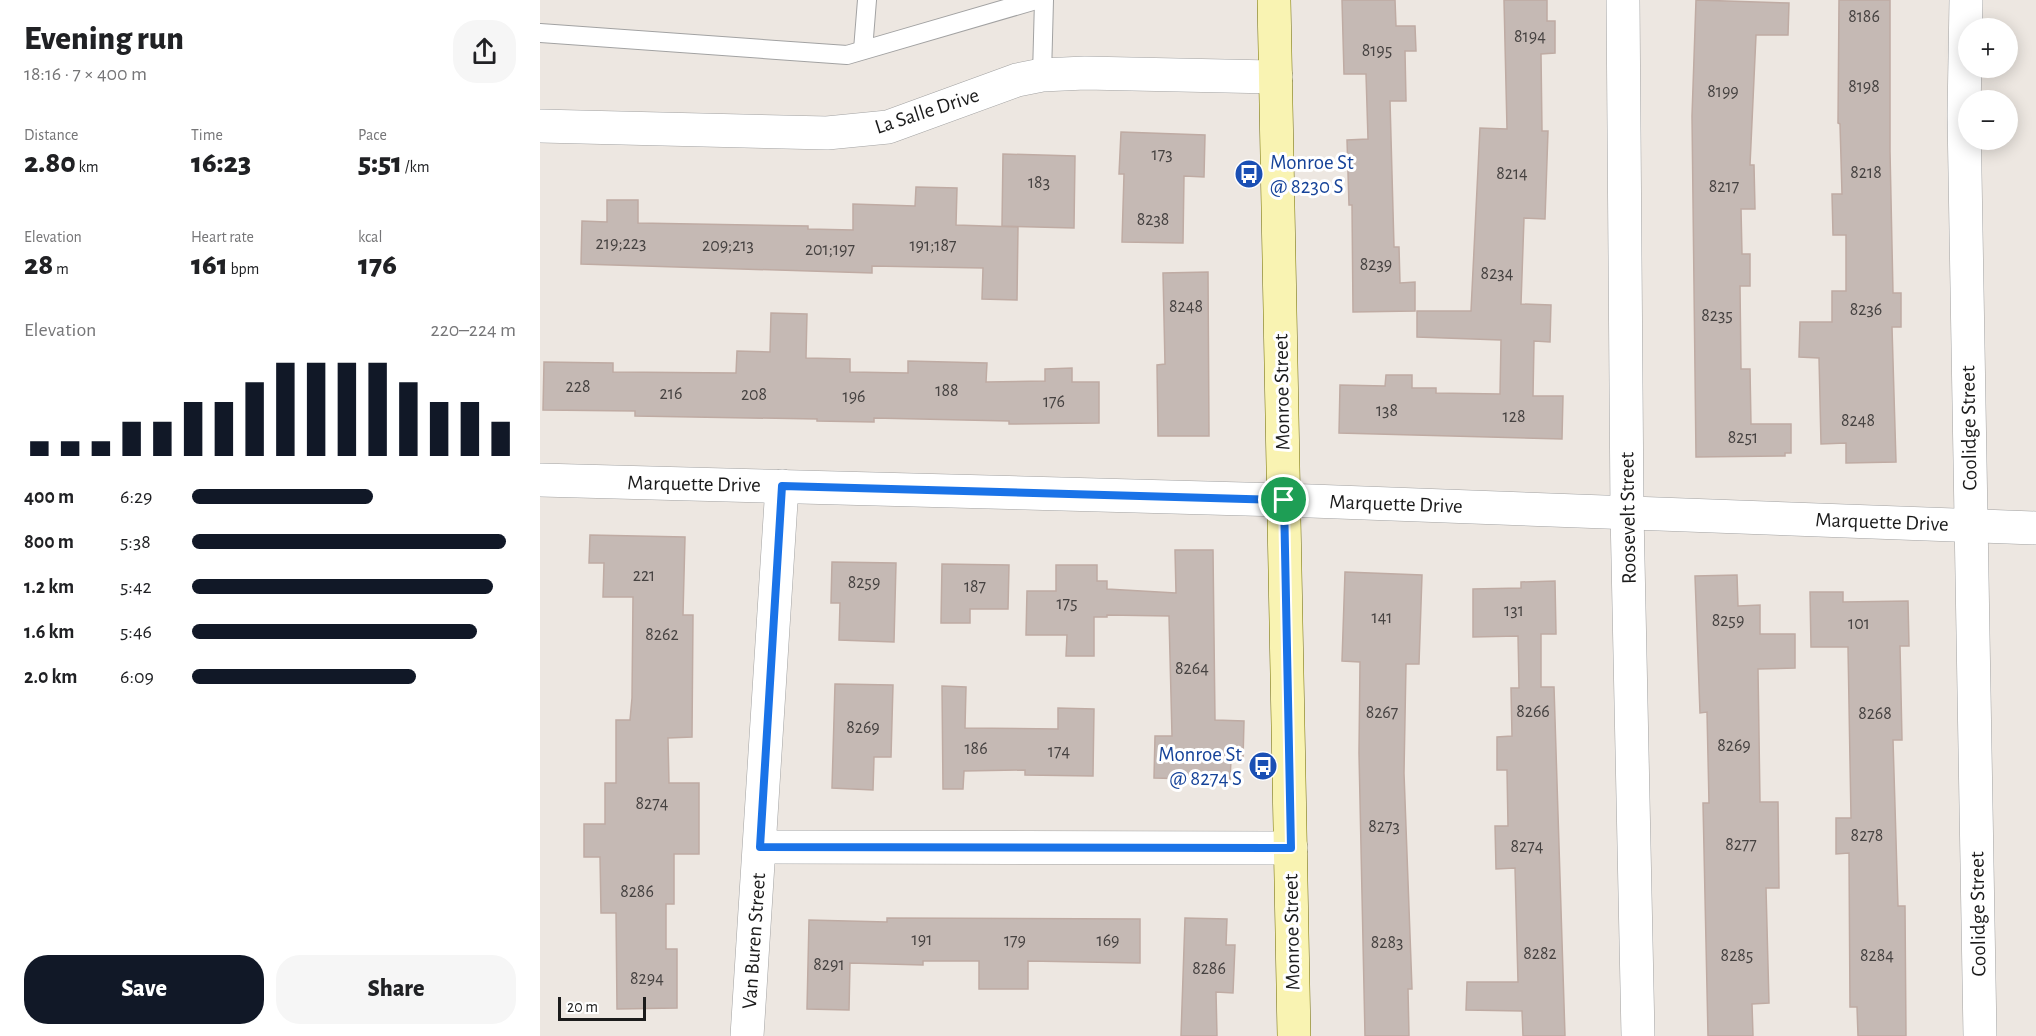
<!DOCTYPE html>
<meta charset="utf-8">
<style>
:root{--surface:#fff;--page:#f6f6f6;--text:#202124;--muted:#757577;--accent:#111827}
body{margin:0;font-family:"Alegreya Sans",sans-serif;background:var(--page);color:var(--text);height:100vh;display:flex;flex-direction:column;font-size:22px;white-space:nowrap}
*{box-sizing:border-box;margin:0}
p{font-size:20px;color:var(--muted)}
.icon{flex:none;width:33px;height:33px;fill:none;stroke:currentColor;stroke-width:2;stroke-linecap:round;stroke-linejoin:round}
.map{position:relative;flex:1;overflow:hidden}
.drawer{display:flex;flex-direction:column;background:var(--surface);width:540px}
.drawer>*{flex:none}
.tools{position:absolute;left:1418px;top:18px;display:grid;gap:12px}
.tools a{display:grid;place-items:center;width:60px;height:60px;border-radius:50%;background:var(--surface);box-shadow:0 3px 15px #0003;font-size:30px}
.scale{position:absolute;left:18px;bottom:15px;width:88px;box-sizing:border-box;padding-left:6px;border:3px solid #1b1b1b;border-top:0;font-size:16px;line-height:21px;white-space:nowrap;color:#1b1b1b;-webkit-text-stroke:4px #fff;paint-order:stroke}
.pin{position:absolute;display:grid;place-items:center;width:51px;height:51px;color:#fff;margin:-26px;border:3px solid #fff;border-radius:50%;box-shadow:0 2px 6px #0007}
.round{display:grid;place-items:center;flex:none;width:63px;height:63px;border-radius:24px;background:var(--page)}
.headline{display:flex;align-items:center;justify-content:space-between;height:102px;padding:0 24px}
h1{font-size:33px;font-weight:800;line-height:45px}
.stats{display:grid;grid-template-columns:repeat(3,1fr);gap:9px;height:102px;padding:6px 24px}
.stats div{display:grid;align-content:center}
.stats b{font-size:30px;font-weight:800}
.stats small{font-size:16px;font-weight:400}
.stats p{font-size:16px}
.chart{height:168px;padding:12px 24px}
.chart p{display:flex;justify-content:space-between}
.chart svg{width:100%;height:108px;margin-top:6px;stroke:var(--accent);stroke-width:6}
.button{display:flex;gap:12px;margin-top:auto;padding:12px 24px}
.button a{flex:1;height:69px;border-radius:24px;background:var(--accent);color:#fff;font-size:24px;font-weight:800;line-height:69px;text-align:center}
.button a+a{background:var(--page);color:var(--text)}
ul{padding:0 24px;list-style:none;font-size:20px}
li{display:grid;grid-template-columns:96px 72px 1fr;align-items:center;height:45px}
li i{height:15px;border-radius:8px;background:var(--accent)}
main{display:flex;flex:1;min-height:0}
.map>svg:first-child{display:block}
.building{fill:#c5b9b4;stroke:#bfaba3;stroke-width:1.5}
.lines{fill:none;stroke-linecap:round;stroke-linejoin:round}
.lane-casing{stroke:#a2a2a2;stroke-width:20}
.street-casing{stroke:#a2a2a2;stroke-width:34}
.secondary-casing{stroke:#716d04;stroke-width:34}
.lane{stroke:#fff;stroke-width:18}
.street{stroke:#fff;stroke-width:33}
.secondary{stroke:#f9f3b2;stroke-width:33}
.route-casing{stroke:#fff;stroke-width:12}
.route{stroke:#1a73e8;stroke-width:8}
.labels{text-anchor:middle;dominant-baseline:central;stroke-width:6;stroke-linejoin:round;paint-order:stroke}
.number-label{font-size:18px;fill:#464241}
.street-label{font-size:21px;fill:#1b1b1b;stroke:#fff}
.transit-label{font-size:21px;fill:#164399;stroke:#fff;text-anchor:start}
</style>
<main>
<section class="drawer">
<div class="headline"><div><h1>Evening run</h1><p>18:16 · 7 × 400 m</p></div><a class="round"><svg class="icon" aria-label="share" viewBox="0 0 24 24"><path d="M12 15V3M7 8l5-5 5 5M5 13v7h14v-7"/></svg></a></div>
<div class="stats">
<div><p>Distance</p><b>2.80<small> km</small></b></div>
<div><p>Time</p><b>16:23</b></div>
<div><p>Pace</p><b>5:51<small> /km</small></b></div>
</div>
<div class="stats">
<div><p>Elevation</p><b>28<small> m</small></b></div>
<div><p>Heart rate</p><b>161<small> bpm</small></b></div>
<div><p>kcal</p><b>176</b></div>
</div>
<div class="chart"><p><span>Elevation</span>220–224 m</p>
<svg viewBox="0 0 160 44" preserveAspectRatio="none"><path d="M5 44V38M15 44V38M25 44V38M35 44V30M45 44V30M55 44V22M65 44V22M75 44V14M85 44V6M95 44V6M105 44V6M115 44V6M125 44V14M135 44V22M145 44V22M155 44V30"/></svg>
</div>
<ul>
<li><b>400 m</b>6:29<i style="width:56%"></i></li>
<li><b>800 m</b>5:38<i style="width:97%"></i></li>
<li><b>1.2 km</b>5:42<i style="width:93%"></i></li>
<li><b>1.6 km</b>5:46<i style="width:88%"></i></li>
<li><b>2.0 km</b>6:09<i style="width:69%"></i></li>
</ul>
<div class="button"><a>Save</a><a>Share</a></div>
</section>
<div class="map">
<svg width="1496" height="1036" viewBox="0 0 1496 1036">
<rect width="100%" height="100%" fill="#ede7e1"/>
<g class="building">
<path d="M802,0H855L856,26H875L876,51H865L866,101H850L854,247H859L860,283L875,282V311L813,312L812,205H809L807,140L828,139L826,74H804Z"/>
<path d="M964,0H1007V21H1015V53L1001,54L1002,131H1008L1005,219L984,218L981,304L1011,305L1010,342L994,341L993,396H1023L1022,439L799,433L800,385L845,386L846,375H872V388H896V393L960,394L961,340L877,337V311H931L940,128L967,129Z"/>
<path d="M1156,0L1249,3L1248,35H1216L1210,165H1214L1215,209H1201L1202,254H1210V286H1200L1201,369H1210L1211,424H1251V453H1245V456L1156,457L1152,116Z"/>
<path d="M1299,0H1350V151L1353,293H1361V327H1352L1356,462L1306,463V443L1281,444L1279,358L1259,357L1260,322H1292V291H1306V235H1293L1292,194H1302L1300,124L1298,123Z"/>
<path d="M581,132L665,135L664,177L644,176L643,243L582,242L584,174H579Z"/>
<path d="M463,154L535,156L534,228L462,226Z"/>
<path d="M376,187L417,188L416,225L478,227L477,300L442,299L443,268L332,266V273L41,264L42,221L67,222V200H98V223L268,226V229L313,230V204L375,206Z"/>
<path d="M668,272L669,436H618L617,365L625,364L623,273Z"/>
<path d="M231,313L267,314L266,358L310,359V372L368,373V361L447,363L446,382L505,381V369L532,368V382H559V423L469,424V421L334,418V422L277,421V419L95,416V411L3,410L4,362L73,363V372L196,373L197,351L230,352Z"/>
<path d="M50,535L145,537L143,615H153L152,737L128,738L129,783H159V854H134V904H126V949H137V1008L77,1009L76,913H61L60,857H44V824H65V783H76V720H90L92,698L93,597H63L64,563H49Z"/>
<path d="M635,550H673L675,720L704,721L703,760H691L690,780L614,778L615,736H632L629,616L567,615V617H554V656H526L527,635H486L487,591H516V565H557V581H567V589L636,593Z"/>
<path d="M292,562L356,563L354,642L299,640L300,603H291Z"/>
<path d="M402,564L469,565L468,609H430V623H401Z"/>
<path d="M805,572L882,575L879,664H866L864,773L872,989H868L869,1036H825L819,753L820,662L802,661Z"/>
<path d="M1197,575L1198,606L1220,605V634H1255V668L1218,669L1220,802H1238L1239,888H1226L1229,1003L1212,1004L1213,1036H1168L1163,803H1169L1167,712L1160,713L1155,576Z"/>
<path d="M1015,581L1016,634H1001V687H1014L1025,1036H983L982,1011L926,1010L927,982H978L975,868L956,869L955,826H968L967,770H957V737L972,736L971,688H979L978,636L933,637V589L981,588V582Z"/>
<path d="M1270,592H1303V602L1368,601L1369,646H1360L1362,740H1353L1358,906H1365L1366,1036H1318L1317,1007H1310L1309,853L1296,854V818H1311L1308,647H1271Z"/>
<path d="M295,684L353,685L351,757H334L333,790L292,788Z"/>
<path d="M402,686L426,687L425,728L518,729V708L554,709L553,776L485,775V770L424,771L423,789H403Z"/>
<path d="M347,918L600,919V963L488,961V989H439V961H383V965L310,963L309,1010L267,1009L269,920L347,922Z"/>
<path d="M645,918L687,919L686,945H695L693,993L676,992L677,1036H641Z"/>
</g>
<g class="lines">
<g class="lane-casing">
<g id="lane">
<path d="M0,33L307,55L496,0"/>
<path d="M323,50L327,0"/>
<path d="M502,75L504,0"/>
</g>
</g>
<g class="street-casing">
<g id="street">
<path d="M1083,0L1087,512L1098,1036"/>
<path d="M1426,0L1424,115L1440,1036"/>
<path d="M0,126L287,133L348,127L477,80L502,75L545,73L736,77"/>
<path d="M0,480L744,500L1496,528"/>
<path d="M221,847L751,848"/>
<path d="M207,1036L242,486"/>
</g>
</g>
<g class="secondary-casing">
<path id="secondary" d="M734,0L754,1036"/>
</g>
<use href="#lane" class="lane"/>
<use href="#street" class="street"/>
<use href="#secondary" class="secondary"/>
</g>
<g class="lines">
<g class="route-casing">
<path id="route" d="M242,486L744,500L751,848L220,847Z"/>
</g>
<use href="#route" class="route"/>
</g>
<defs>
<g id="bus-disc" transform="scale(1.5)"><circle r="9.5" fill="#1a4fb4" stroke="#fff"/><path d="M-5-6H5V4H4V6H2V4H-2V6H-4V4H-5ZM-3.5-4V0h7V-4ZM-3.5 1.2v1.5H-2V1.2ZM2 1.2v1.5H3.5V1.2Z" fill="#fff"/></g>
</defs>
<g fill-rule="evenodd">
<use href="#bus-disc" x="709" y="174"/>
<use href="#bus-disc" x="723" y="766"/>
</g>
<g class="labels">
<g class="number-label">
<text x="1324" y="17">8186</text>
<text x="990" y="37">8194</text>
<text x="837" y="51">8195</text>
<text x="1324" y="87">8198</text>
<text x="1183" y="92">8199</text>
<text x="622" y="155">173</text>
<text x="1326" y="173">8218</text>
<text x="972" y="174">8214</text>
<text x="499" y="183">183</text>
<text x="1184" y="187">8217</text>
<text x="613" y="220">8238</text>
<text x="81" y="244">219;223</text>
<text x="188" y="246">209;213</text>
<text x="393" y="246">191;187</text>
<text x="290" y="250">201;197</text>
<text x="836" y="265">8239</text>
<text x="957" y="274">8234</text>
<text x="646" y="307">8248</text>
<text x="1326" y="310">8236</text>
<text x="1177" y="316">8235</text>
<text x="38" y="387">228</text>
<text x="407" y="391">188</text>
<text x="131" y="394">216</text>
<text x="214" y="395">208</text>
<text x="314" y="397">196</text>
<text x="514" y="402">176</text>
<text x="847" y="411">138</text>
<text x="974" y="417">128</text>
<text x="1318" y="421">8248</text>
<text x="1203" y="438">8251</text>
<text x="104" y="576">221</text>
<text x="324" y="583">8259</text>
<text x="435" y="587">187</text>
<text x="527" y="604">175</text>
<text x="974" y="611">131</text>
<text x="842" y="618">141</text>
<text x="1188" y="621">8259</text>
<text x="1319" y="624">101</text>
<text x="122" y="635">8262</text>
<text x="652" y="669">8264</text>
<text x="993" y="712">8266</text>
<text x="842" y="713">8267</text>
<text x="1335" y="714">8268</text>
<text x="323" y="728">8269</text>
<text x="1194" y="746">8269</text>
<text x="436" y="749">186</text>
<text x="519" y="752">174</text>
<text x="112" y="804">8274</text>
<text x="844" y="827">8273</text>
<text x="1327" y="836">8278</text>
<text x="1201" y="845">8277</text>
<text x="987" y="847">8274</text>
<text x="97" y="892">8286</text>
<text x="382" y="940">191</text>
<text x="475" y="941">179</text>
<text x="568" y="941">169</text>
<text x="847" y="943">8283</text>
<text x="1000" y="954">8282</text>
<text x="1197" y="956">8285</text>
<text x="1337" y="956">8284</text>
<text x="289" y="965">8291</text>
<text x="669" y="969">8286</text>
<text x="107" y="979">8294</text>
</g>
<g class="street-label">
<text transform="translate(387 111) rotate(-18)">La Salle Drive</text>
<text transform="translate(742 392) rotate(-91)">Monroe Street</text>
<text transform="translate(1429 428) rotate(-91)">Coolidge Street</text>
<text transform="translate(154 484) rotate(1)">Marquette Drive</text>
<text transform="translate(856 504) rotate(2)">Marquette Drive</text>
<text transform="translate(1088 518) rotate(-91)">Roosevelt Street</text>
<text transform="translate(1342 522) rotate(2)">Marquette Drive</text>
<text transform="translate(1438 914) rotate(-91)">Coolidge Street</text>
<text transform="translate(752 932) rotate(-91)">Monroe Street</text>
<text transform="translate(214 941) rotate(-86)">Van Buren Street</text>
</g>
<g class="transit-label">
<text x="730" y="162">Monroe St<tspan x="730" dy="24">@ 8230 S</tspan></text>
<text x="702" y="754" text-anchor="end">Monroe St<tspan x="702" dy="24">@ 8274 S</tspan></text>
</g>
</g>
</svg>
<div class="tools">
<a>+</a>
<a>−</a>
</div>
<div class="scale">20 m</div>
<div class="pin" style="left:744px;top:500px;background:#1e9e55"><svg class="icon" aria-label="arrive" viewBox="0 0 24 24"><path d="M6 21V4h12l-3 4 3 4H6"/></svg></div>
</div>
</main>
